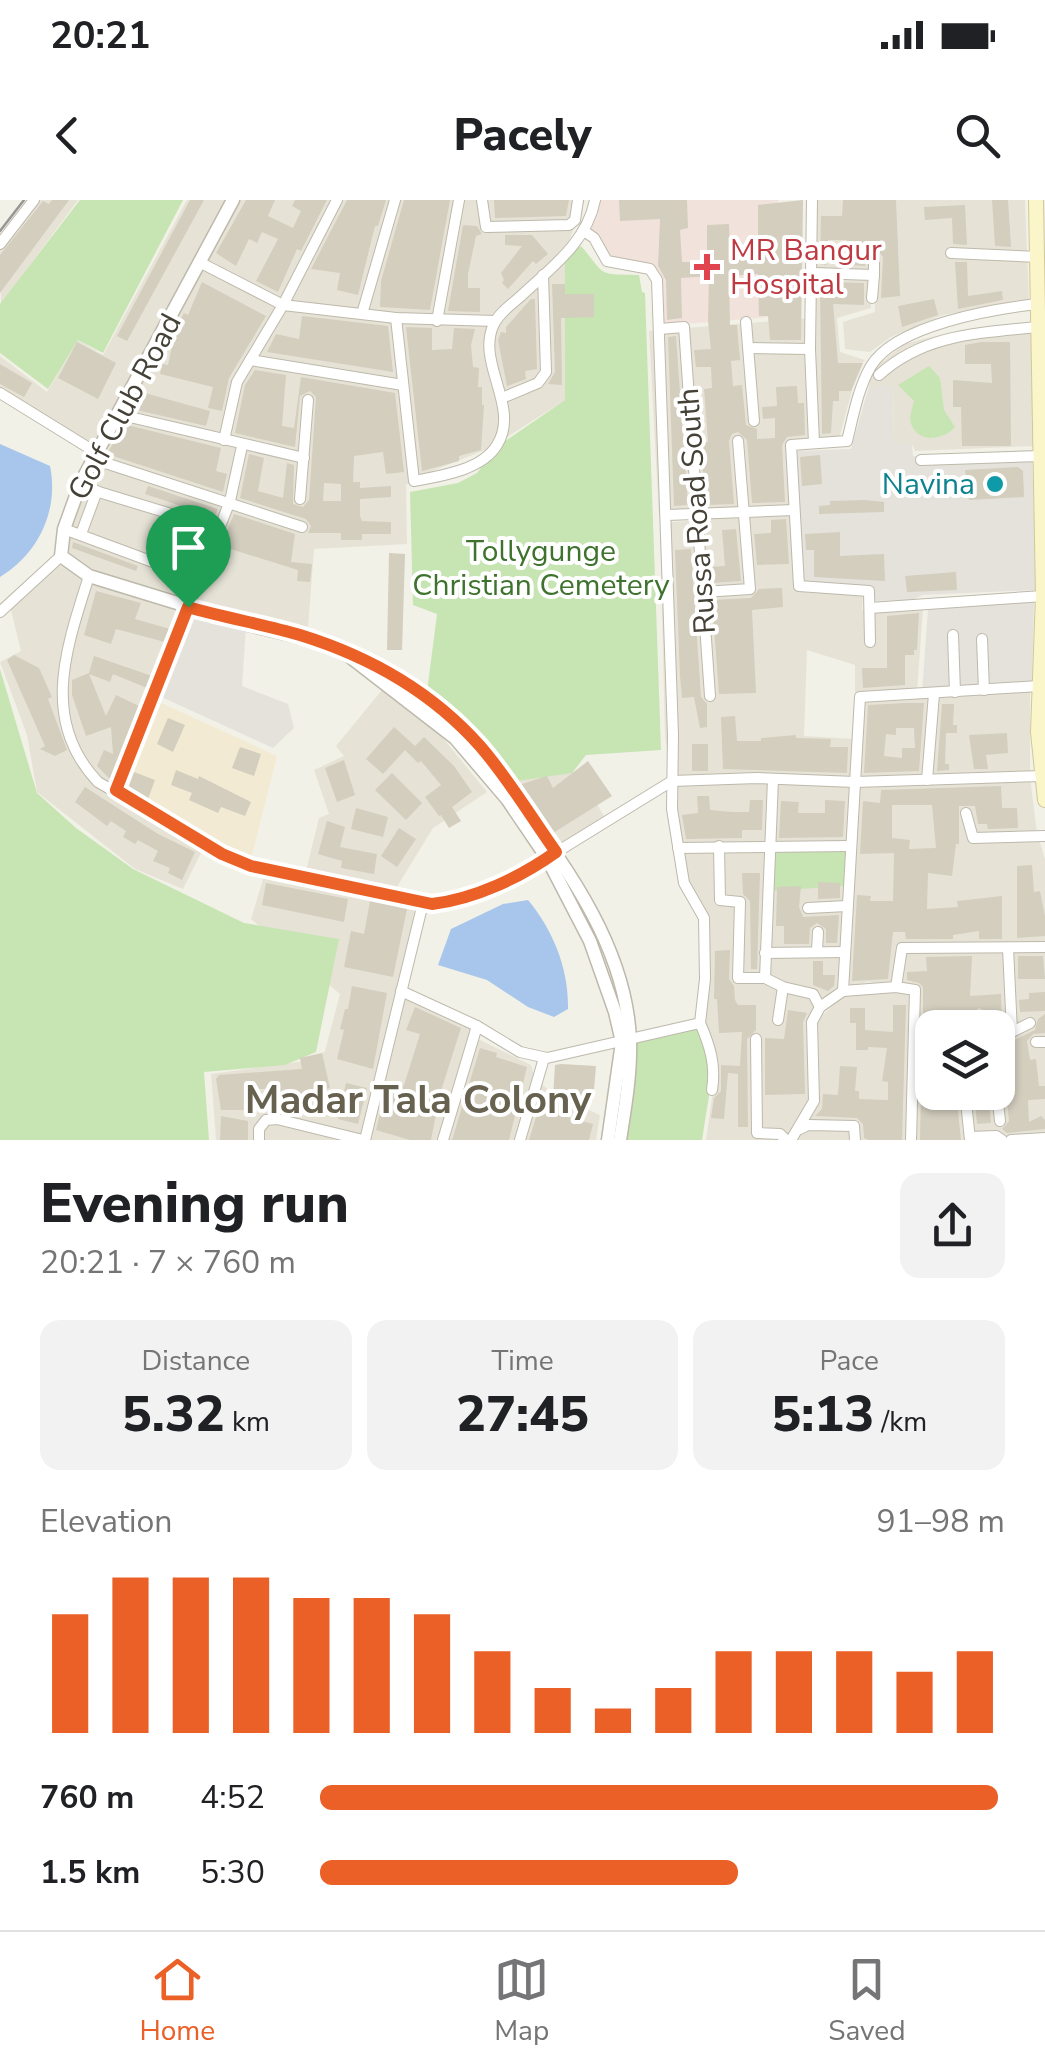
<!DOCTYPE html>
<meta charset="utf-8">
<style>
:root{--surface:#fff;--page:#f2f2f2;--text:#202124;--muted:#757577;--line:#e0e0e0;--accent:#eb6026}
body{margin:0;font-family:"Nunito Sans",sans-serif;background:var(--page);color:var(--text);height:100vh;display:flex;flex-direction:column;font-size:38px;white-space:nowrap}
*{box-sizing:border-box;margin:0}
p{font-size:32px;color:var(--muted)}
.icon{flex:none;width:55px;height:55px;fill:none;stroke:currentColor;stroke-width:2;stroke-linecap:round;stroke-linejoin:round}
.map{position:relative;height:940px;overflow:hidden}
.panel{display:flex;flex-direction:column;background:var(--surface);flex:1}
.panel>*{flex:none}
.controls{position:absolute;left:915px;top:810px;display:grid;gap:20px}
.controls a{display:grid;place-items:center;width:100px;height:100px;border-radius:20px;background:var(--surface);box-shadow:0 2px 8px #0004;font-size:50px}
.pin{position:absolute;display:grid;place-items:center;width:85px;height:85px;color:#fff;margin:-102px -42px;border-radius:50% 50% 50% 0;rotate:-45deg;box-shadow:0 0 10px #0007}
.pin .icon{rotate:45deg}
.round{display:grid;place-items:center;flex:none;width:105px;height:105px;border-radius:20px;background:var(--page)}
.headline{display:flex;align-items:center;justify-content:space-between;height:170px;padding:0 40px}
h1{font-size:55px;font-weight:800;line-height:75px}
.metrics{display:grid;grid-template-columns:repeat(3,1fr);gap:15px;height:170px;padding:10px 40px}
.metrics div{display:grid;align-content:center;border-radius:20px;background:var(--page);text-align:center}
.metrics b{font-size:50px;font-weight:800}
.metrics small{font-size:28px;font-weight:400}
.metrics p{font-size:28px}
.chart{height:280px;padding:20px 40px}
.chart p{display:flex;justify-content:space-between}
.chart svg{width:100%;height:180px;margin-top:10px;stroke:var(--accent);stroke-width:6}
ul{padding:0 40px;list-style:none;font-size:32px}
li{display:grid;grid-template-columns:160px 120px 1fr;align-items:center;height:75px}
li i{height:25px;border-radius:12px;background:var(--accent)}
.status{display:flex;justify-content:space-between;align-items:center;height:70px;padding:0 50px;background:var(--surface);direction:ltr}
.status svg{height:28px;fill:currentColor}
header{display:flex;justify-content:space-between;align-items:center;height:130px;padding:0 40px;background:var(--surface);font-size:45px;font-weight:800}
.tab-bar{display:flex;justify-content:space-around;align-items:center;height:140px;border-top:2px solid var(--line);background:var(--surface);font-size:28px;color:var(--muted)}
.tab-bar a{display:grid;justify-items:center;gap:5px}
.tab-bar .on{color:var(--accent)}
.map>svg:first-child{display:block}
.residential{fill:#e6e3d6;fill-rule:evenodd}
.commercial{fill:#f3ead4}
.industrial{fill:#e5e2dc}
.medical{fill:#f2e2dc}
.green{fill:#c7e4b3}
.water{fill:#a8c6eb}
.building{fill:#d3cebe;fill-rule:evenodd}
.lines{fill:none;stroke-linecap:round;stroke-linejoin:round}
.minor-casing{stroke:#bdb9ab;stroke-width:12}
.tertiary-casing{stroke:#bdb9ab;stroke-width:15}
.secondary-casing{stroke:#cfc89a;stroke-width:16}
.minor{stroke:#fff;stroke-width:10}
.tertiary{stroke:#fff;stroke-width:12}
.secondary{stroke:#fbf6c9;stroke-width:14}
.tram{stroke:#969696;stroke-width:2.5}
.route-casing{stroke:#fff;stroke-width:20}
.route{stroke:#eb6026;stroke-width:12}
.health-dot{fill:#e0444e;stroke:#fff;stroke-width:4}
.culture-dot{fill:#0f9aa8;stroke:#fff;stroke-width:4}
.labels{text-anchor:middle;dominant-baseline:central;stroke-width:8;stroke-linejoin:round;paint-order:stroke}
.health-label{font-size:30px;fill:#be3a42;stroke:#fff;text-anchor:start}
.street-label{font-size:30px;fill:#454137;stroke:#fff}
.culture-label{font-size:30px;fill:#0d838f;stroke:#fff;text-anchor:end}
.park-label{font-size:30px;fill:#3e732e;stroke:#fff}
.district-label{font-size:40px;font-weight:bold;fill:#67614f;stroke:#fff}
</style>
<div class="status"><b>20:21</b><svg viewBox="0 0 49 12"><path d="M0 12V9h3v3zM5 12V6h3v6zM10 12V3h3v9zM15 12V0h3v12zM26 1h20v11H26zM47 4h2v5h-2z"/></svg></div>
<header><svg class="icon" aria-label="back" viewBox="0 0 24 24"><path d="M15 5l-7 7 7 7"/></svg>Pacely<svg class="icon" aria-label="search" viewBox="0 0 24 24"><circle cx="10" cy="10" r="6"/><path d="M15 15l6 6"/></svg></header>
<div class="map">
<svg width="1045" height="940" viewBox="0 0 1045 940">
<rect width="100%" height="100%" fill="#f2f1e7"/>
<g class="residential">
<path d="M37,0H78L1,104L0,50Z"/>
<path d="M187,0H231L96,250L0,190V156L47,192L78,140L103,155Z"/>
<path d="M237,0H585L565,51V200L490,248L417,277L406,183L255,159L287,102L205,62Z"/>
<path d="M812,0H867L869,73H813Z"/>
<path d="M872,0H1025L1029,100L943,115L891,137L870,152L845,149L843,122L875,112Z"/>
<path d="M201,67L278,106L247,160L401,187L413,278L406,285L407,344L314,349L307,441L92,375L62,354L80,292Z"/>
<path d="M869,78L871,108L837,118L840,152L865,160L858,168L839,239L787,242L792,308L659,317L649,131L812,118L813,80Z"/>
<path d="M1031,123L1033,246L915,251L912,244L893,242L894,186H869L871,171L904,144L951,132Z"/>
<path d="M792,313L863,393L862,410L923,409L917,492L855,496V465L807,450L804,536L855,539L852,579L672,576L665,537L660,323Z"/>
<path d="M52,361L85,377L183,408L113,592L204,647L183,689L135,669L37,592L27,535L0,462L21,451L10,406Z"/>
<path d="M382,490L438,532L487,592L433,628L392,695L305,675L319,618L329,614L314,570L344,556L336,546Z"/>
<path d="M1030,490V577L1037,633L1045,659V741L896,745L893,786L868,782L842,788L809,820L807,852L812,901L788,940H706L716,870L702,821L706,716L685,681L679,649L850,643L681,646L672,581L853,585L862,500Z"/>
<path d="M578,571L605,618L549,654L503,580Z"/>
<path d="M265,673L415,708L399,792L472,826L470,835L531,865L535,879L555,895L600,915L596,940H216L211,874L313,860L325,851L340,794L251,719Z"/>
<path d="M1045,747V940H795L817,901L814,823L845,794L899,791L905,751ZM932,828H998V892H932Z"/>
</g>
<path class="commercial" d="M155,500L277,556L251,659L232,655L119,589Z"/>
<g class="industrial">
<path d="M869,186H894L893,241L912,244L913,256L1032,250L1036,390L922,395L913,400L869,401V389L801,382L796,251L851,249Z"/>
<path d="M1034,402L1032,485L922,492L928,410L939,405Z"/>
<path d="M190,410L246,427L242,486L288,504L294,528L273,548L155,494Z"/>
</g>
<path class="medical" d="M597,0H778L781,116L660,126L658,70L610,63L589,29Z"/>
<g class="green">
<path d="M80,0H183L103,153L78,140L48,189L0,153V104Z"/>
<path d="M581,46C607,76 595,74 639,75L642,92L645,93L661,550L586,555L572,573L502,583L426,500L437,414L413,405L410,292L458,283L477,273L498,246L565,200V57Z"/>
<path d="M929,166L940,178L944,210L955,227C945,239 920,244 912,226C908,219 912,209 914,201L898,185Z"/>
<path d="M0,469L37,593L76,628L133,669L244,723L339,739L316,852L285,865L204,872L209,940H0Z"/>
<path d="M772,648H848L845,686L770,691Z"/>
<path d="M700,826L713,870L702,940H604L619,846Z"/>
</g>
<g class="water">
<path d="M0,244L50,266C59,310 39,353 0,377Z"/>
<path d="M528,700C553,730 569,769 568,809L554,817L528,807L487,780L438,765L451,729L503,704Z"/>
</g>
<g class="building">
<path d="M52,0H69L0,93V55L43,1L49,4Z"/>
<path d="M190,0H204L127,141L117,136Z"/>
<path d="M246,0H275L268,16L293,28L301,11L292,6L295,0H327L301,51L297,49L278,92L256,81L278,39L262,32L257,43L249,39L236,66L216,53Z"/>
<path d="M347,0H386L378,26H375L358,95L337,90L340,73L311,69Z"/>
<path d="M404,0H450L430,110L380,107L381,81Z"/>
<path d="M494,0H569L566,16L495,18Z"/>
<path d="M619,0H687L688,28L680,30L682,62H707V25L729,24L730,50H739L738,60L758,58V5L803,0L801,140H770L768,116H759L758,74L729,76L730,125H737L740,160L731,161L733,186L742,185L746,225L757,229V239L775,238V218L763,219L762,207L777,206L776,187L797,186L798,203H804L805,235L787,237L782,245L785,302L752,303L747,240L738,232L732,234L729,241L734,304L705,305L701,242H708L704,189L712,188L711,167H696L694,150L711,149L708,121L709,76L681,78L682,118L667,120L666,80L658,66L660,19L620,21Z"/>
<path d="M843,0H896L900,96L881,98L883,57L877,49L867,52L865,66L848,65L847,40H828L827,65L820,64L821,16H842Z"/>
<path d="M992,0H1008L1011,47L995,46Z"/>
<path d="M965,5L967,45L953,44L952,18L925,20L924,7Z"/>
<path d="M463,25L477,26L482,34L476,36L468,74V88H480V112L448,111Z"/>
<path d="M505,35H532L548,54L536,64L533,61L508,89L502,83L504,80L501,73L522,46L505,45Z"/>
<path d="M955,62H967L968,96L1002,91L1003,100L958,109Z"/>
<path d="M202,82L266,116L229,178L222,211L208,208L213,187L160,174L162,164L168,165L176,128L184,113L188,115Z"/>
<path d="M834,82L864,83V105L833,104L838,163H863L851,191H839V201H833L831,233L822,234L820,87H834Z"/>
<path d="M552,84H565V94H594V117L561,118L562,185L548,184L555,172Z"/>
<path d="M531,99H535L537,169L525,171L526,179L507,186L498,140L501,132L506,133V127Z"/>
<path d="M934,99L938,115L902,127L898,106Z"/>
<path d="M302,116L388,126L393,172L267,152L276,134L299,139Z"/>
<path d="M406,127L432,128V150L452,149L454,128L475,129L471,145L473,167L479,168L478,187H482V205H484L481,250L459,256V261L422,271Z"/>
<path d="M676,136L688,305L674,306L668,137Z"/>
<path d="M77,142L116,163L98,199L58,178Z"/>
<path d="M981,142H1010L1011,246H962L961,207H953V180L992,183L991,164H965V145Z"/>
<path d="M0,164L32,183L24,197L0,184Z"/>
<path d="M255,170L286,175L282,226L294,228L301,177L395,193L404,272L386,274L383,252L354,256L353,282H360V288L391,286V297L360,299V316L362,321L391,322V334H362V340H341V333H308L311,326L306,319L240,298L249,254L264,258L258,291L283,298L287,263L294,265L293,304L303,307L309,300L316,197L310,191L300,196L295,247L235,233L245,185ZM324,283L341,284V301H323Z"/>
<path d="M141,192L210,211L206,226L132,209Z"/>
<path d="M123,224L221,248L216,271L227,274L223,292L107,254L116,238L118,240Z"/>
<path d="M820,255L822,284L802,286L800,257Z"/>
<path d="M1018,267L1023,271L1024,297L969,300L965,270Z"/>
<path d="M148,286L218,309L214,317L145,294Z"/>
<path d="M865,300L884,302V312L819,314V306L830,305V301Z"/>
<path d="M234,314L295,334L291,362L312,364L310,382L297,381L298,370L221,346Z"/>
<path d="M786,319L789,364L757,365L754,334L771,333V320Z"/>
<path d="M736,329L741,381L711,383L710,367L725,366L722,330Z"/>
<path d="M196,332L207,336L184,394L167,387L171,378L180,372Z"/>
<path d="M840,332V356L884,354L885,381L814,377V350H806L805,334Z"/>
<path d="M73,342L138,366L136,371L72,348Z"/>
<path d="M691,349L701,497L707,504V527L700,528L694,497L682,498L680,476L675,350Z"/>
<path d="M389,353L405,354L402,450H387Z"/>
<path d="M956,372L957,390L907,392L905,376Z"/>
<path d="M782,388L783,407L752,410L756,493L719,494L712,400L751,398L759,389Z"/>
<path d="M96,391L141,403L135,419L170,429L165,442L116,429L111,444L84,435Z"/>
<path d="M919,413L917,450H914V455H905V485L863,488L862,468H887V416Z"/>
<path d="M14,455L39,468L52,497L48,499L67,550L55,556L40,549L45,546L7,460Z"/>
<path d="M94,456L152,476L147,488L113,474L110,482L89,474L106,516L116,495L139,506L110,579L97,566L104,550L113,554L111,527L86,536L72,495V480L89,473Z"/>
<path d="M905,503H924L919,571L864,573L868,505ZM896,528H914L915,548H902V558L884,556L886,534L896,535Z"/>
<path d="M942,504H954L953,525H957V533H946L945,564H949V570L937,571Z"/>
<path d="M735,516L737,541H761V538L796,535V538L831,539L830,547H848L847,573L723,569L721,517Z"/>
<path d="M168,518L185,525L173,552L157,544Z"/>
<path d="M394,527L415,546L424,537L454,566L472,592L452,607L461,621L449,628L441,615L439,616L425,597L441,585L421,561L418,563L405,550L383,574L366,559Z"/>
<path d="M1007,533L1008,553L986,555L988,569H974L969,535Z"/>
<rect x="692" y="544" width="16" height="27"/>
<path d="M240,547L261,554L254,576L232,568Z"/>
<path d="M344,560L355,595L337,602L325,568Z"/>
<path d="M588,561L612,596L553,633L519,585L547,576L553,588Z"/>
<path d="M176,570L198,579L199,576L251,602L245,616L221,607L218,613L189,600L192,593L171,585Z"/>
<path d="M134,572L155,580L148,599L128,589Z"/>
<path d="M392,573L422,603L406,620L375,590Z"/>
<path d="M1001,586L1002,608H1017L1018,628L988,629L987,624H978L975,606H959V644H956L952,676L928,673L927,709L958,707L957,701L1002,696V739H979V731L953,735V739H906L905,732H893L888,779L852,781L857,695L871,696L870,701H893L894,653L860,654L863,601L880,603L881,590ZM892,605H932L936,648L909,649L910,640L892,638Z"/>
<path d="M85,587L158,634L195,652L182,680L168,673L170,668L153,661L158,651L138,640L135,644L123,637L126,631L111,621L107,626L75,602Z"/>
<path d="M697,596H709L710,610L732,612H749L750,600H763L762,630H742V638L686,639L682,615L698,613Z"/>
<path d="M825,600L845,601L843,637L779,638L781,601L799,602L798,613H825Z"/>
<path d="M356,608L388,617L383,637L351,629Z"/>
<path d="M327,621L345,627L340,647L377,654L374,674L341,668L342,661L318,654Z"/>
<path d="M399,628L416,639L397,667L381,656Z"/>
<path d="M1032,665L1034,692L1040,691L1045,716V736L1017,738V666Z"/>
<path d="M742,673H760L757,769H751L750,701L743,694Z"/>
<path d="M818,682L840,683V698L818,699Z"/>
<path d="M266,683L348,699L344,722L262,705Z"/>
<path d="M801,686L799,707L803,717L839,715L837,743H826V729L817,723L810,728L809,744H784V726H776L777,687Z"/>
<path d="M370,701L407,709L393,777L344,767L351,731L364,734Z"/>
<path d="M730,750L729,779L734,786L735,800L738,805H756V830L747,839L748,927H738V874L728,873L724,919L711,918L714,898L721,891V865L740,866L742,832L719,833L717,799H714L715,751Z"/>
<path d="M972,756L970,796L1001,794L1002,827L991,828L987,812L979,808L972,813L973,825L923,824V787L919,783L907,780V772L927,771L926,757Z"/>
<path d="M1018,756H1043L1045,779H1018Z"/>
<path d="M813,761H823V775H835L834,786L828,791L813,785Z"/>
<path d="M352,786L387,793L373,869L337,859L344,830L340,829L345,809H348Z"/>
<path d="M1045,792V811L1020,812L1019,800L1029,799V793Z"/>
<path d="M893,805H906L902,940H869L864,938L863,924L857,918L815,916L822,909L823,894L838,895L840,866L857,867L855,891H859V899L888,900V882L882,881L887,848L868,847V850H856V823H850V808H865V830L893,832Z"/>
<path d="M415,807L461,828L440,894L431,940H410L376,930L388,881L404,885L420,834L406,830Z"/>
<path d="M788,810L807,813L803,822L805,894L765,895V838L784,839Z"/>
<path d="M1045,814V833L1033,834L1027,841L1030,860L1036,859L1039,886H1045V899L1028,900L1029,922L1041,916L1045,920V929L1007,933L1002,929L1009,921L1006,891L998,883V848L1035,830L1038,819Z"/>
<path d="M922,842H932V892H956L961,940H920Z"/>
<path d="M480,848L497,853L496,857L527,867L509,940H452Z"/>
<path d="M322,853L330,888L299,895L300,910H272L268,889H252V892H248V910H221L216,879L219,875L302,869L300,858Z"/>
<path d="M561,864L596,866L593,901L564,899L560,915L593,924L589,940H529L543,894L553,897L555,865Z"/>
<path d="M346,883L367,888L358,924L338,919Z"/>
<path d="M974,892H988L991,923L977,924Z"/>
<path d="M221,916L248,921V940H220Z"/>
</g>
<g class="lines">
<g class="minor-casing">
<g id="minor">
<path d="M482,0L486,27L569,25L575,20L578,0"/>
<path d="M812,0L810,149L814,243"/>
<path d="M0,44L34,0"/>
<path d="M951,53L1039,57"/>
<path d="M201,63L283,105L396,118L495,121"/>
<path d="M813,73L874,75V57"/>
<path d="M872,98L874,75"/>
<path d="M362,114L395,0"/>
<path d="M396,118L414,281C441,276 482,270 497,245C521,207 475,162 494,124C499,113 512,104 521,96C551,68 587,42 595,0"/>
<path d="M437,121L459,0"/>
<path d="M746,122L754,221"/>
<path d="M659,129L684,127L710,496"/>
<path d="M749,148L810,149"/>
<path d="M250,160L403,185"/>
<path d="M879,175C924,134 979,133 1037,127"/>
<path d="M0,193L97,253"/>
<path d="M502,198L538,183L546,172L543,75"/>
<path d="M117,214L304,258"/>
<path d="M224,240L237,182L283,105L337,0"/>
<path d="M93,259L302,327"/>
<path d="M921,260L1041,256"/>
<path d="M300,299L308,200"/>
<path d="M667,315L794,310"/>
<path d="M64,329L172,369L191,320L79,286"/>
<path d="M81,334L97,291"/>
<path d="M89,376C67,446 39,520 98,582L222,654L251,666L432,704L456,701L479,693L547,658L672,581L757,578L855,582L1042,576"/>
<path d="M703,392L750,389L738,241"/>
<path d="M870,408L1043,396"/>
<path d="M0,412L61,356"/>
<path d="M953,435L955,492"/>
<path d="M982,439L984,490"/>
<path d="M870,442L869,391L799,386L791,245L847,241C853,217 858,188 871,166C896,125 993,109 1038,104"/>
<path d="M927,580L934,494"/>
<path d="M116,590L230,301L242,246"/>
<path d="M966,613L973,638L1045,636"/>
<path d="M719,646L720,700L740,702L738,778H765L783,787L813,794L820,807"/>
<path d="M678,648L850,646"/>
<path d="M808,708L847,706"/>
<path d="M1008,748L1012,832"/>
<path d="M817,751L818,732"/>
<path d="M765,753L845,752"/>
<path d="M765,778L773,579"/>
<path d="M896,787L902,748L1045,747"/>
<path d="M401,791L477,826L520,852L547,858L700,823L705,779L704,718L684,683L672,609L673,535L657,80L650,69L607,61L594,38L584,31"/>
<path d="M843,791L860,497L1039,486"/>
<path d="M980,817L982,828"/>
<path d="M778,820L783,787"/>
<path d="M700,823C710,846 716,865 712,890"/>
<path d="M914,833H932"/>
<path d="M756,839L757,933L780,934L786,940"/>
<path d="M998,839L1030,823"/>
<path d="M1036,842H1045"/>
<path d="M965,892L970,940"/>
<path d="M997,892L1000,921"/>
<path d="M800,929L808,925L854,926L855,940"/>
<path d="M970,937L996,936L1002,940"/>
<path d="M259,940V929L266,920L277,919L363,940"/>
<path d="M365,940L423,703"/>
<path d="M443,940L477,826"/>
<path d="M520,940L544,858"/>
<path d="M791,940L814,901L812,822L820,807L843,791L896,787L915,790L911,940"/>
<path d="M1011,940L1045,938"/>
</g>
</g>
<g class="tertiary-casing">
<g id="tertiary">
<path d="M233,0L81,282L64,329L61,356L89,376L249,425L317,441L349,456L455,538L507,599L547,658L590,741L615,812L622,842L608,940"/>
<path d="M361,460C396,474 430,496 457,522C481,546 499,573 518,601C569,671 627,750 630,841C631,874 625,908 620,940"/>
</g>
</g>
<g class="secondary-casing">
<path id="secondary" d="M1036,0L1043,396L1038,532L1045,600"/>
</g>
<use href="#minor" class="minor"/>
<use href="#tertiary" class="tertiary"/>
<use href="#secondary" class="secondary"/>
<path class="tram" d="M0,31L24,0"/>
</g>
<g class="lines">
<g class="route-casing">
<path id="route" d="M188,407C225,418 263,424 300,435C368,456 432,492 480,546C508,578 531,617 556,652C521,677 475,699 432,704L251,666L222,654L116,590Z"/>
</g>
<use href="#route" class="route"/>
</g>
<path class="health-dot" d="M702 52h10v10h10v10h-10v10h-10v-10h-10v-10h10z"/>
<circle class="culture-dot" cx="995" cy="284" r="10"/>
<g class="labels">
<g class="health-label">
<text x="730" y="50">MR Bangur<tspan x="730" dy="34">Hospital</tspan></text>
</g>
<g class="street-label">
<text transform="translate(125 207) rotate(-62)">Golf Club Road</text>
<text transform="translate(697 311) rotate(-94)">Russa Road South</text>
</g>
<g class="culture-label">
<text x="975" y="284">Navina</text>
</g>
<g class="park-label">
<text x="541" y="351">Tollygunge<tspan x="541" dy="34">Christian Cemetery</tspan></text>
</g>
<g class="district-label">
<text x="418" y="900">Madar Tala Colony</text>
</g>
</g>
</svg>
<div class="controls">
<a><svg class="icon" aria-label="layers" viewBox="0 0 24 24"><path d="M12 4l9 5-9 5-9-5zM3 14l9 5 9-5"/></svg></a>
</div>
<div class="pin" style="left:188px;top:407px;background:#1e9e55"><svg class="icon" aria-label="arrive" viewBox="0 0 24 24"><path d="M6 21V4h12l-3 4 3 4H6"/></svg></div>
</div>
<section class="panel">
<div class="headline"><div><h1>Evening run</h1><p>20:21 · 7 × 760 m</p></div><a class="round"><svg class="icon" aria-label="share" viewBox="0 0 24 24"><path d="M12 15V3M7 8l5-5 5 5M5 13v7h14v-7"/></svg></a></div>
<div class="metrics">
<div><p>Distance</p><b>5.32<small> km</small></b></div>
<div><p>Time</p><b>27:45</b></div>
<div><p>Pace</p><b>5:13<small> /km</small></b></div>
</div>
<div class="chart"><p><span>Elevation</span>91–98 m</p>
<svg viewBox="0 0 160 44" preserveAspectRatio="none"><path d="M5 44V15M15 44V6M25 44V6M35 44V6M45 44V11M55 44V11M65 44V15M75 44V24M85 44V33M95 44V38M105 44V33M115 44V24M125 44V24M135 44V24M145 44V29M155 44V24"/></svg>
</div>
<ul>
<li><b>760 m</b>4:52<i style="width:99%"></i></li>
<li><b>1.5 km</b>5:30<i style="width:61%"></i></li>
</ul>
</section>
<nav class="tab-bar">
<a class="on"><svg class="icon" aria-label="home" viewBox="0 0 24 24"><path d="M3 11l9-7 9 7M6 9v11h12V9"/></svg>Home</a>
<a><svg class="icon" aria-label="map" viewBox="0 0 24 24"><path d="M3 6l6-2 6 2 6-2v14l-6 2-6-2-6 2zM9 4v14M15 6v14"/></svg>Map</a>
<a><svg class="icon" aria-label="saved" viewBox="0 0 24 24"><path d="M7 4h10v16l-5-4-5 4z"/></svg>Saved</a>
</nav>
